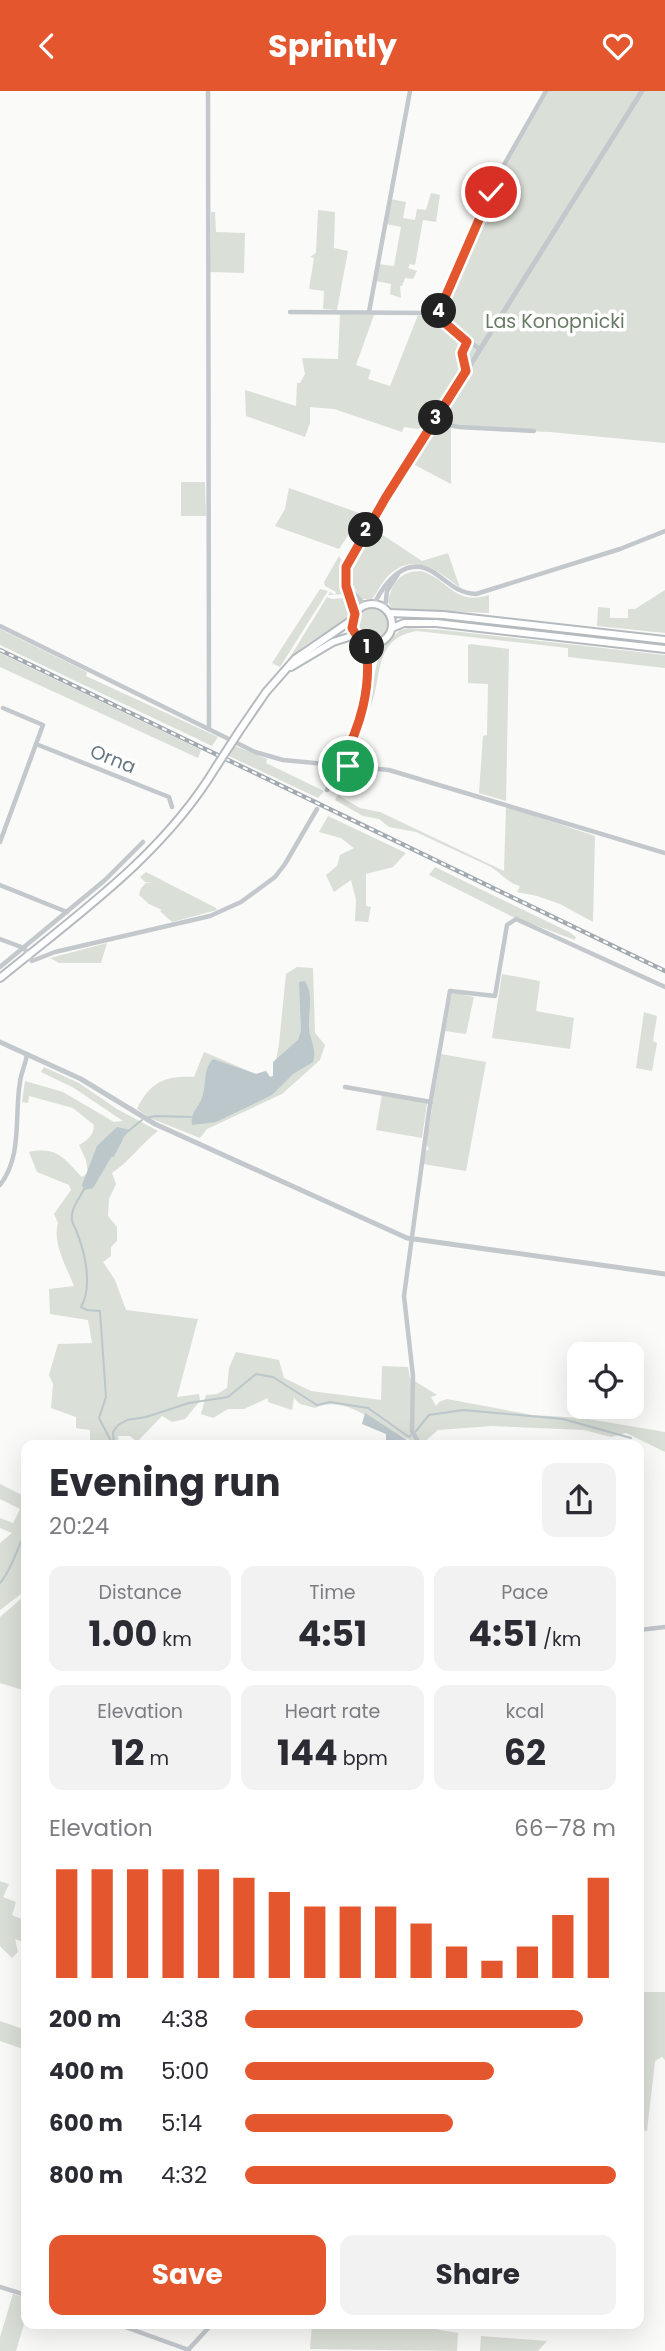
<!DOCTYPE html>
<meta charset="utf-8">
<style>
:root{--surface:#fff;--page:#f2f2f3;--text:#2b2b33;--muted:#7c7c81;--accent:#e4572e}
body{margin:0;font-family:Poppins,sans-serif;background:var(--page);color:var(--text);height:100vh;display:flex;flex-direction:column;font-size:26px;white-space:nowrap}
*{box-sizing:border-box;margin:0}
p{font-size:23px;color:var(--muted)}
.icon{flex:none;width:38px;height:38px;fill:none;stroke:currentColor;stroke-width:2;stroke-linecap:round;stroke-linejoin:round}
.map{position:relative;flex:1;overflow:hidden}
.drawer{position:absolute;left:21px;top:1349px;width:623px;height:889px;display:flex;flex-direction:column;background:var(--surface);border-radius:14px;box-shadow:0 7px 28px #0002}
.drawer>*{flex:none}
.buttons{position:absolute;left:567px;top:1251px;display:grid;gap:14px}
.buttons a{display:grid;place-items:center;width:77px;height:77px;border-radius:14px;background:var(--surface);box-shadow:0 7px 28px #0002;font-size:35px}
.pin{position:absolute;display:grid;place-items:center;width:60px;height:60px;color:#fff;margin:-30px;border:4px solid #fff;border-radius:50%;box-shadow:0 2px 7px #0007}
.km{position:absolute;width:35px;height:35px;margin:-18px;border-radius:50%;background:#222;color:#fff;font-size:19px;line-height:35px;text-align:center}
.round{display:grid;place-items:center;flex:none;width:74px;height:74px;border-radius:14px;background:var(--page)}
.head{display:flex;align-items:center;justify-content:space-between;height:119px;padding:0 28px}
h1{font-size:38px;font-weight:700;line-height:52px}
.stats{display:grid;grid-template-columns:repeat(3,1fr);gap:10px;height:119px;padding:7px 28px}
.stats div{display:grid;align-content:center;border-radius:14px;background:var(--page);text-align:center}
.stats b{font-size:35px;font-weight:700}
.stats small{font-size:19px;font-weight:400}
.stats p{font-size:19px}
.chart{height:196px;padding:14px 28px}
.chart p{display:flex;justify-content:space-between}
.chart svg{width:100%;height:126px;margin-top:7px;stroke:var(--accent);stroke-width:6}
.cta{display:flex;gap:14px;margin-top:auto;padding:14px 28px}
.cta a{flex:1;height:80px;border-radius:14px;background:var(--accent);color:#fff;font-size:28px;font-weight:700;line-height:80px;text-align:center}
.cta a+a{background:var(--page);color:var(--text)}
ul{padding:0 28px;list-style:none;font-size:23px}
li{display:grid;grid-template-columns:112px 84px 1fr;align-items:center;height:52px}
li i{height:18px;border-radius:9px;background:var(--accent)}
header{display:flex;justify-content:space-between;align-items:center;height:91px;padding:0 28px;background:var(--accent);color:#fff;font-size:32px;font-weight:700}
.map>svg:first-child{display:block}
.green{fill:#dadfd7}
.water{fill:#bbc7cb}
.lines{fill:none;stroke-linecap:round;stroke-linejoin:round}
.stream{stroke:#bbc7cb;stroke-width:2}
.primary-casing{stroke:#b5babe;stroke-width:10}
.minor{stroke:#c3c8cc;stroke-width:4.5}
.tertiary{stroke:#c3c8cc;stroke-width:5}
.primary{stroke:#fff;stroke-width:6}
.rail-casing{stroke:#a2aab0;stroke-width:4.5}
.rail{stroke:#fff;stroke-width:2;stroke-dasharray:5;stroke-linecap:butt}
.primary-bridge-casing{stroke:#b5babe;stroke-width:10;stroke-linecap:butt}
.primary-bridge{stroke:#fff;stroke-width:6}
.route-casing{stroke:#fff;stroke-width:14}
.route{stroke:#e4572e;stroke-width:9}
.labels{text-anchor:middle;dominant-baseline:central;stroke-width:7;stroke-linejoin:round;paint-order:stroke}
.park-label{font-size:19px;fill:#687a64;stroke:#fff}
.street-label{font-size:19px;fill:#657683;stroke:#fff}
</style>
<header><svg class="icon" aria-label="back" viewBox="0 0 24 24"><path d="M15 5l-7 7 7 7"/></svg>Sprintly<svg class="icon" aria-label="heart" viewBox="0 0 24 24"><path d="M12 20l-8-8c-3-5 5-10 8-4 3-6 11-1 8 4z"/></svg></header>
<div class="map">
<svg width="665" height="2260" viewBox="0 0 665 2260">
<rect width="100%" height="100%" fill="#fafaf8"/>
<g class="green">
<path d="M548,0H665V352L550,341L451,337V393L411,372L435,335L424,334L418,338L404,336L402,341L334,318L310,316V332L305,346L246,325L245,299L296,315L297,292H300L305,283L302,267L338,268L340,223L374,224L356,274L371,279L368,288L390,295L418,224L437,228L508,69Z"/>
<path d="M431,102L440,104L436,131L423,129L415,174L410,173L408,177L417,180L413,188L405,187L402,195H400L401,207L390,203L391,193L376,190L378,173L394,175L401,136L386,133L390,108L406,111L403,127L415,129L417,118L426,119Z"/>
<path d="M318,119L335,121L334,157L348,160L337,219L323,218L324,200L309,198L314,167L310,166L316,162Z"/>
<path d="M211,121H215L216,141L245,142L244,182L210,181Z"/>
<path d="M181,391H205L206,425H181Z"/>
<path d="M289,397L362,423L339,458L275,435L285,418Z"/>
<path d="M372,437L422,470L448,462L460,497C438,479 413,460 388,485C381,492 378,501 372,508H362C340,483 358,460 372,437Z"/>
<path d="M339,465L344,473L345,503L328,504L330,501L335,504L336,501L325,495L324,491Z"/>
<path d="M421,480C450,489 454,515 489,504V522L392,518L388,511C392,492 400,480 421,480Z"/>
<path d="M320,498L328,500L280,576L272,572Z"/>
<path d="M665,499V542L597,535L598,516L610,517V527H628V518H635Z"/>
<path d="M327,506L332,508L346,507L350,517L349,526L304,555L287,571Z"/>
<circle cx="372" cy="533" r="17"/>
<path d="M408,537L443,539L665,564V577L568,566V557L417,540C367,548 386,598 365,625L380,559L400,539Z"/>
<path d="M0,538L87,581L86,585L218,646L212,655L0,554Z"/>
<path d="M471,553L509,558L506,710L479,702L483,645L487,644L488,593L468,592V554Z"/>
<path d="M0,562L201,659L198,667L0,576Z"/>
<path d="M235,655L267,668L266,672L324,700L318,707L229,665Z"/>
<path d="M338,704L360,717L380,721L504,780L506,715L595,745L593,831L560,813L537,805L517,801L520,795C508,792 502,783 491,776L416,741L389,736L379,728L363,725L335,709Z"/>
<path d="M328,725L406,762L393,776L366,783V815L371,816L368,831L355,830L356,809L351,789L334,801L326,784L337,775L340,764L354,757L341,747L319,741Z"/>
<path d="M435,776L569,841L576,846L575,849L513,826L429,784Z"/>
<path d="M146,781L216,817L217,819L172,831L160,820L162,819L149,813L139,804L141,797L146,792H153L145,791L140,786Z"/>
<path d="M107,852L101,872H59L50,867Z"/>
<path d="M297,876L313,877L315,942L325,954L320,969L282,1003L207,1038L200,1047L150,1027L137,1018C149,992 165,984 194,986L204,961L256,983L266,980L270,986L273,985L279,953L286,883Z"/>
<path d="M502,883L540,890L536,920L574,927L570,958L492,947Z"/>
<path d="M455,902L474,906L466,943L445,940L452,903Z"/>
<path d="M644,921L657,925L653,950L657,952L652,980L636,977Z"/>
<path d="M441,963L486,971L466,1080L423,1073L424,1061L429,1058L426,1053Z"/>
<path d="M44,976L79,992L117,1018L158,1040C141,1053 130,1070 112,1082L116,1093L109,1108L108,1125L117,1136V1150L111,1156V1165L103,1171L115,1189L126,1219L198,1228L177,1306L199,1303L200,1310L185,1328L172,1331L162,1325L137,1351L130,1345H118L119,1354H90V1339L76,1337V1326L51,1317L53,1293L49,1284L58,1253L92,1252L88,1229L50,1223L49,1198L74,1195C67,1177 52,1151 58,1132L54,1123L71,1099L69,1094L37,1081L29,1061C58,1055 64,1068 82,1086L88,1082L86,1069L79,1054C87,1050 94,1044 94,1034L73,1017L29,1005L28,1012L22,1011L25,990L63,1001L114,1031L123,1030L74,997L41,981Z"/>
<path d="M382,1003L427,1012L422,1047L376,1039Z"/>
<path d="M236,1261L279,1269L284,1287L311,1300L381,1309L382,1275L408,1276L410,1287L437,1304L431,1306L436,1315L439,1311L447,1308L532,1324L582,1327L665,1341V1361L626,1342L611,1346L584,1339L492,1335L438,1339L422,1353C389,1347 351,1300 315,1317L300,1313L294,1307L292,1319L268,1311V1307L244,1318H228L213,1327L201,1323L206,1304L217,1303L227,1297L229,1277Z"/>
<path d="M0,1393L26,1406V1499L0,1519V1452L12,1442L0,1437V1427L13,1432L20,1418L0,1408Z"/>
<path d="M22,1507L26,1509V1545L22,1561L26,1563V1600L0,1592V1526Z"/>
<path d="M0,1790L9,1793L3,1806L16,1811L12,1824L26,1830V1852L15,1848L18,1861L12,1867L0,1855Z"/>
<path d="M639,1888L643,1901H665V1969L662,1966L655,1970L647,2040L639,2038Z"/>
<path d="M0,1930L26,1939V1959L0,1950Z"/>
<path d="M13,2203L26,2207V2226L16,2260H0V2246Z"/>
<path d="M312,2233H406L458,2242L457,2260L310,2258Z"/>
<path d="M481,2245L547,2250L538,2260H480Z"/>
</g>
<g class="water">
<path d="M305,890C314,905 308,920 309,937C310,950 317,957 313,971L293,983L272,1004L216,1031L192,1034C190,1021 198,1018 202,1007C207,994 202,980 213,968L256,983L266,980L270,986L273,985V971L298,949L301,940L299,891Z"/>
<path d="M117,1036L130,1039L122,1048L93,1097L84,1099L82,1094L97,1055Z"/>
<path d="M365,1322L410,1351L409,1354H391L386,1351V1343L362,1333Z"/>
</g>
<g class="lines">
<g class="stream">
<path d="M147,1027L155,1025L191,1026"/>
<path d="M127,1041L142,1029"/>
<path d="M113,1065L122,1048"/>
<path d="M84,1098C80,1107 70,1118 72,1129C72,1133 75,1136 76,1139C85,1161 93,1195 81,1216L87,1219L100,1220L106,1306L99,1327L113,1354"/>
<path d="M416,1340L429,1324L463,1319L563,1328L631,1347"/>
<path d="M114,1354L113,1341L118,1334L127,1329L146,1326L189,1312L228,1306L256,1283L273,1286L317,1314L330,1311L368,1317L409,1346L411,1344"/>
<path d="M0,1492C13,1477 16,1458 26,1441"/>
</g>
<g class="primary-casing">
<g id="primary">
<circle cx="372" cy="533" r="20"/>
<path d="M389,522L443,524L665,549"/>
<path d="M392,537L404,532H436L665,558"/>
<path d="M291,576L333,551L355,544"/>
<path d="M240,639L266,601L295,568L352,529"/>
<path d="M0,887C78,823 163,764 216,676"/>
</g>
</g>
<g class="minor">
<path d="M208,0L209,638"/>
<path d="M290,221L429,222C445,228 464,248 480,258"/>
<path d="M369,221L410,0"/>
<path d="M437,225L501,79L546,0"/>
<path d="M466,280L462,262L467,251"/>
<path d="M434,331L459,336L534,340"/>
<path d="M374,513C385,491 406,464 433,481C449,491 456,502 476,503L620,458L665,440"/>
<path d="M385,517L387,500L398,483"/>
<path d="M0,535L255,661L283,669L389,679L665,762"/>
<path d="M366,552L369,586"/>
<path d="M36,653L169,706L172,716"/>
<path d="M327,699L358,635L377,552"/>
<path d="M0,751L43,634L3,617"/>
<path d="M0,794L67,821"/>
<path d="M0,848L24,857L32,870L55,861L210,825L241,811L275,786L285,773L317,718"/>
<path d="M0,876L105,789L143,751"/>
<path d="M345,996L431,1011"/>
<path d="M0,1094C23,1064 14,1025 20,991C21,981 26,973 27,963"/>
<path d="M420,1354L412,1340L413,1285L404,1205L429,1020L450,900L495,905L507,834L516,828L665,896"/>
<path d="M639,1539L665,1536"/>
<path d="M0,2196L26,2204"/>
<path d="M117,2233L189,2259"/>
<path d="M188,2259L212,2233"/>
</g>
<g class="tertiary">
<path d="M349,484L352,500L364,514"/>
<path d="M355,523C347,495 340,486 355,458L642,0"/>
<path d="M0,951L81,988L155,1033L407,1147L665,1183"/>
</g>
<use href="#primary" class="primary"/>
<g class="rail-casing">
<path id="rail" d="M0,559L665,880"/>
</g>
<use href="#rail" class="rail"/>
<g class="primary-bridge-casing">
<path id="primary-bridge" d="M216,676L240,639"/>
</g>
<use href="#primary-bridge" class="primary-bridge"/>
</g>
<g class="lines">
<g class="route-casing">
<path id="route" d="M348,675L340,674C361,635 372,596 366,552L358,547L352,537L355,523L346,495V476L386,406L466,280L462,262L467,251L437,225L491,101"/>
</g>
<use href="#route" class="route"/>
</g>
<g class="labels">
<g class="park-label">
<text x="555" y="230">Las Konopnicki</text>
</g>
<g class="street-label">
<text transform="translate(113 668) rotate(22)">Orna</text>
</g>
</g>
</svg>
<div class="buttons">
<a><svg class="icon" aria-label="locate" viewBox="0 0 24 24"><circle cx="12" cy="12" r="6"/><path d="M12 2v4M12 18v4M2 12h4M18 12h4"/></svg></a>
</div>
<div class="pin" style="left:348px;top:675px;background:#1e9e55"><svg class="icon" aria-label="arrive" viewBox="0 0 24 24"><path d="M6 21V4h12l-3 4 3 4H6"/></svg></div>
<div class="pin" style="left:491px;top:101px;background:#d93025"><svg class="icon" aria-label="check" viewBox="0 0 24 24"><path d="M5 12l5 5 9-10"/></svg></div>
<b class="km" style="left:367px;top:556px">1</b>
<b class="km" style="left:366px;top:439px">2</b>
<b class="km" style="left:436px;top:327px">3</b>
<b class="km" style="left:439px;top:220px">4</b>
<section class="drawer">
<div class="head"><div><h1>Evening run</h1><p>20:24</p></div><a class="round"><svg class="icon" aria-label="share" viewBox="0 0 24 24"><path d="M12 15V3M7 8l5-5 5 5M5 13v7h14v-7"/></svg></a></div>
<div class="stats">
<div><p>Distance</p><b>1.00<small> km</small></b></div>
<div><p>Time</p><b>4:51</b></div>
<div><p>Pace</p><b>4:51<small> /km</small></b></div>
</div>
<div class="stats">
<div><p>Elevation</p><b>12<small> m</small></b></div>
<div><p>Heart rate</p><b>144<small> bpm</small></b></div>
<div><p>kcal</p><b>62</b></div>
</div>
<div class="chart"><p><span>Elevation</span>66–78 m</p>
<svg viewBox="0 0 160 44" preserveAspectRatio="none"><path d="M5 44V6M15 44V6M25 44V6M35 44V6M45 44V6M55 44V9M65 44V14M75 44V19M85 44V19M95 44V19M105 44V25M115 44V33M125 44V38M135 44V33M145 44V22M155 44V9"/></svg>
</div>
<ul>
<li><b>200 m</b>4:38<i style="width:91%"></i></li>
<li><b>400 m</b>5:00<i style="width:67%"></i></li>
<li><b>600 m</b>5:14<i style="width:56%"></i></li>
<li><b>800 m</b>4:32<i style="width:100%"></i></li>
</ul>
<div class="cta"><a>Save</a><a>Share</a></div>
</section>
</div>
